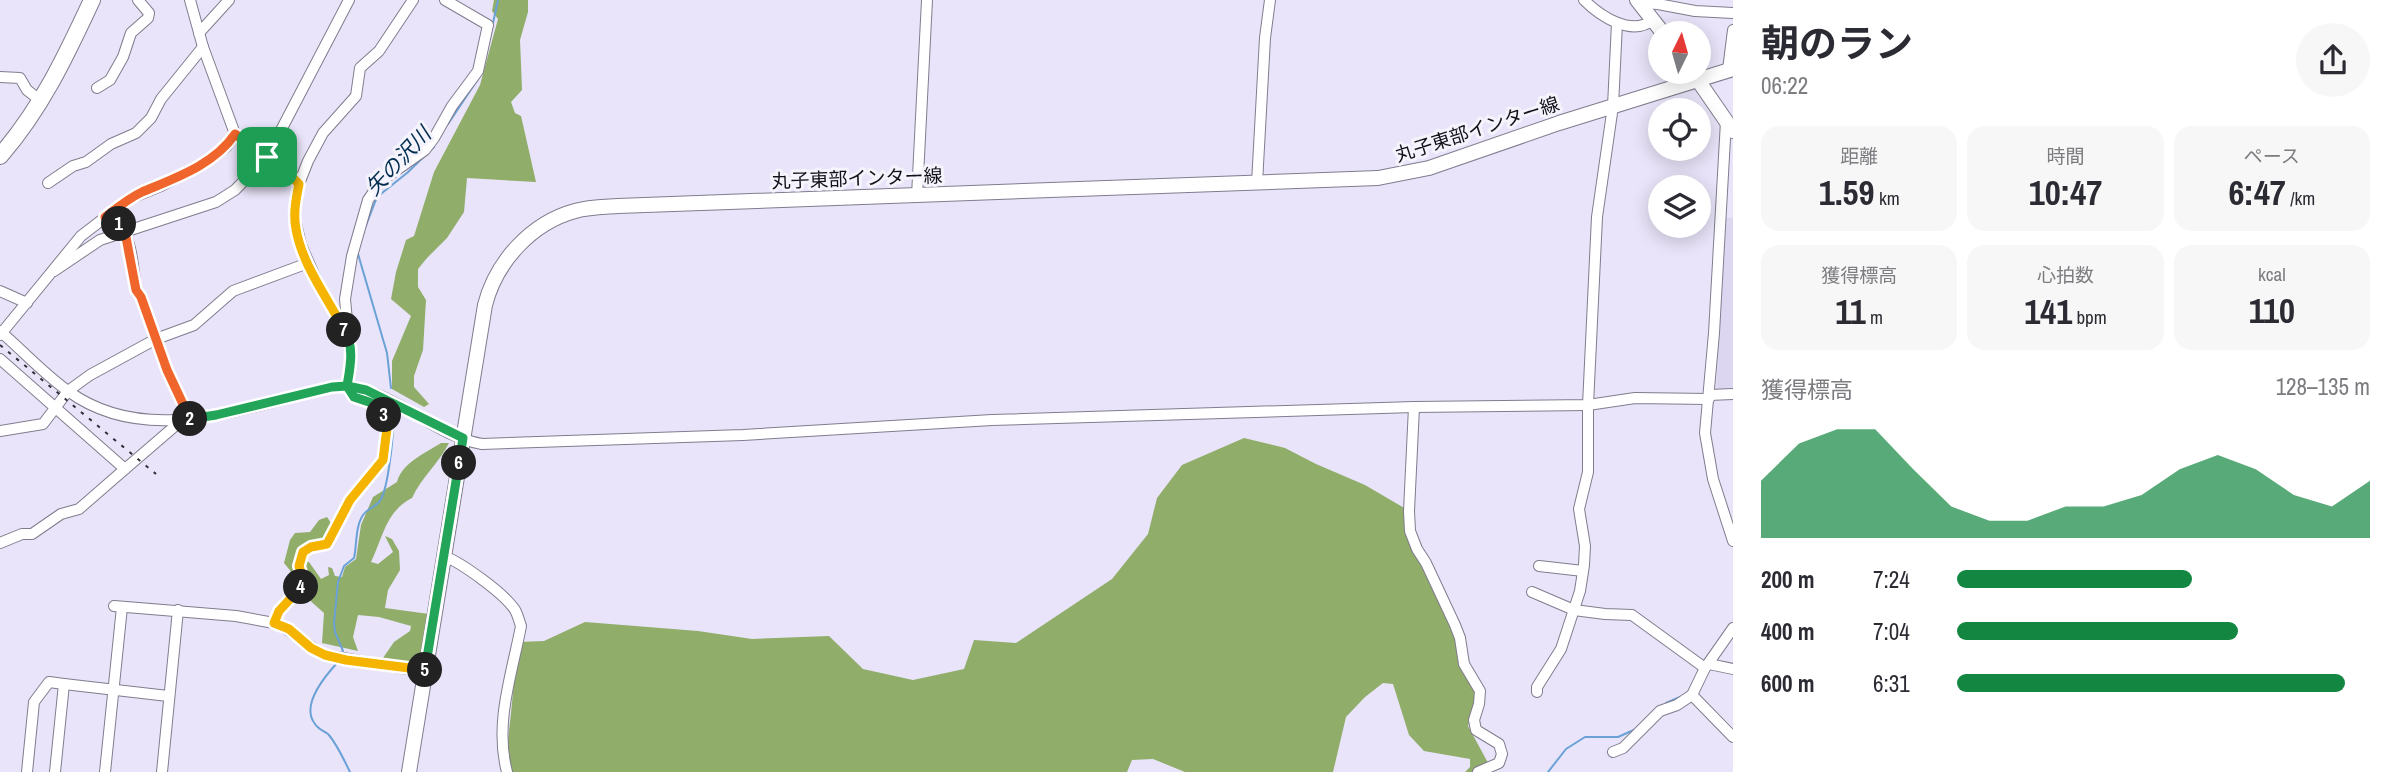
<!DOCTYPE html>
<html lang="ja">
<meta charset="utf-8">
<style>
:root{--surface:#fff;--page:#f7f7f7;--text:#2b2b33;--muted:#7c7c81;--accent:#138741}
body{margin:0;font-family:"Archivo Narrow","Noto Sans JP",sans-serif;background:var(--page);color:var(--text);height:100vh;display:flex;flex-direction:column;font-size:26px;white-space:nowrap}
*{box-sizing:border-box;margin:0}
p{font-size:23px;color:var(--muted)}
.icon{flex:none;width:38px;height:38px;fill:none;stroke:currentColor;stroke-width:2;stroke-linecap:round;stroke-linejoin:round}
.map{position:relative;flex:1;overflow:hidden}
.panel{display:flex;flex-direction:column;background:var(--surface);width:665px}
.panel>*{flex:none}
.needle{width:46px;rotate:5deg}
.buttons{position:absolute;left:1648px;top:21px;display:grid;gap:14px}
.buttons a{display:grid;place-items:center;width:63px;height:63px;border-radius:50%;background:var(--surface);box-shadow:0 4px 18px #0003;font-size:35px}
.pin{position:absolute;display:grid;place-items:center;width:60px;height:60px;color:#fff;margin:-30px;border-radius:14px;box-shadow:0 4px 10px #0006}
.km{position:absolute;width:35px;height:35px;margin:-18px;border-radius:50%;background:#222;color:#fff;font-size:19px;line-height:35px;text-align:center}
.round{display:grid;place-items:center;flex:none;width:74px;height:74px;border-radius:37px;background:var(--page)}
.head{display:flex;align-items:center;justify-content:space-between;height:119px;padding:0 28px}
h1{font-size:38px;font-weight:700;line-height:52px}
.figures{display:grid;grid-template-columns:repeat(3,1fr);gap:10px;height:119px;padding:7px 28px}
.figures div{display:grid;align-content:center;border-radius:18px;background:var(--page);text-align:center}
.figures b{font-size:35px;font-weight:700}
.figures small{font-size:19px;font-weight:400}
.figures p{font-size:19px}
.chart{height:196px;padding:14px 28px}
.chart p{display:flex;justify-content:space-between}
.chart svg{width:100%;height:126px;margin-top:7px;fill:var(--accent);opacity:.7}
ul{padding:0 28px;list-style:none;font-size:23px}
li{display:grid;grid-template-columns:112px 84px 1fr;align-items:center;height:52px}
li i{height:18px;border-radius:9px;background:var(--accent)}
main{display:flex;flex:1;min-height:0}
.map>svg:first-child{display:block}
.built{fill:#ddd6f1}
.forest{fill:#90ad6a}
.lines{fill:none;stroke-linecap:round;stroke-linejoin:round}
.stream{stroke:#6aa1d6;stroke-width:2}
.minor-casing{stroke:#817c8e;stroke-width:12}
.major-casing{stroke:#817c8e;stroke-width:16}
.highway-casing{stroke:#817c8e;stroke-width:18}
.minor{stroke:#fff;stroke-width:10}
.major{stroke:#fff;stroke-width:14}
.highway{stroke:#fff;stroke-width:16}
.rail{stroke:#312f38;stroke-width:2;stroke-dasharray:3.5 7;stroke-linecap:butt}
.split-1-casing{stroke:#fff;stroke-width:14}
.split-2-casing{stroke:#fff;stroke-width:14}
.split-3-casing{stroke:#fff;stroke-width:14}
.split-4-casing{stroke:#fff;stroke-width:14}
.split-5-casing{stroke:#fff;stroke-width:14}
.split-6-casing{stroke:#fff;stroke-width:14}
.split-7-casing{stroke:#fff;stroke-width:14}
.split-8-casing{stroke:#fff;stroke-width:14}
.split-1{stroke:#f0652b;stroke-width:9}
.split-2{stroke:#f0652b;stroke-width:9}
.split-3{stroke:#22a559;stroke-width:9}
.split-4{stroke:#f5b400;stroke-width:9}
.split-5{stroke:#f5b400;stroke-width:9}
.split-6{stroke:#22a559;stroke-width:9}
.split-7{stroke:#22a559;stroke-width:9}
.split-8{stroke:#f5b400;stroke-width:9}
.labels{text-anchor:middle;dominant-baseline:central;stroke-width:6;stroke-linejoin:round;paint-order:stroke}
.street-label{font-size:19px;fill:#131118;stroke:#f5f3fc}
.water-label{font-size:21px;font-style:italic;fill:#032e51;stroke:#f5f3fc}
</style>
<main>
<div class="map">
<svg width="1733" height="772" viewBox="0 0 1733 772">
<rect width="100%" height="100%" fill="#e9e4f9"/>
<path class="built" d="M1725,218H1733V390L1716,391Z"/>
<g class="forest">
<path d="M494,0H528V12L520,40L522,90L511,102L515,113L521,116L536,182L467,178L464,212L447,238L427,258L418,269V287L426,300L423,350L414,376V387L429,404L424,407L392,389V361L411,316L391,299L396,272L406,240L414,236L434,172L480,85L498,19L492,11Z"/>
<path d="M1244,438L1285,448L1316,464L1365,485L1406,509L1404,529L1414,552L1447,612L1478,689L1468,726L1493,772H1465L1470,767V759L1424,751L1409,735L1393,684L1383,683L1365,697L1346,717L1333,772H1185L1153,759L1132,760L1127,772H503C511,729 513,685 518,642L544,641L585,622L698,631L752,639L829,636L863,669L913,680L964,669L974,640L1016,643L1112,579L1148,534L1157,498L1182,465Z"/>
<path d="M441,443H449C439,463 421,478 412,498C386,511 383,537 371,562L378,564L393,552L385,536L392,539L399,551L400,570L388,590L385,608L429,614C427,626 427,658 412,662C404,664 392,659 383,658L394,642L410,631L411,626L379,617L358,615L353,637L358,651L322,643L324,613L306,597L289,603L284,590L289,583L297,579L284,563L290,540L295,533L310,532L319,520L327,517L331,523L325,539L301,561L309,562L321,579L329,575L328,567L332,568L335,576L342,577L345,567L356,559L361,525L373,497L397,482C402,463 425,453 441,443Z"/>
</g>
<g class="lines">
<g class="stream">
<path d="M493,23L498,0"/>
<path d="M448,124L478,79"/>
<path d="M365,228L377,197L407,173L434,147"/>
<path d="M358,254L387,353L391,388"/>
<path d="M342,654L343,651L335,632L334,623L338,582L344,566L354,558C357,545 355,527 363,515C367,509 375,507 380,501C388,489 393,440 393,425"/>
<path d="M338,662C325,676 300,705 315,724C318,729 324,731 328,734C337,744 344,760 350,772"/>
<path d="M1666,703L1680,697"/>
<path d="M1548,772L1566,749L1585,737H1618L1636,729"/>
</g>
<g class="minor-casing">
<g id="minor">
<path d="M190,0L203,47L235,134L274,160L299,184"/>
<path d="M1584,0C1600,16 1631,37 1653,20"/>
<path d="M1640,3L1658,4L1695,11L1733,13"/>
<path d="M199,33L229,0"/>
<path d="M1728,70L1733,30"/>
<path d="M0,77L20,78L27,90L41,101"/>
<path d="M97,88L110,80L123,57L131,33L148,18L149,13L138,0"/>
<path d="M1726,121L1714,333L1705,433L1713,479L1733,541"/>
<path d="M48,183L73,166L86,162L111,144L136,133L151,118L161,99L203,47"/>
<path d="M1257,183L1265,38L1270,0"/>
<path d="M917,196L927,0"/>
<path d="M105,217C134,228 132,263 136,290L141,297L167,370L189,419"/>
<path d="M54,271L100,240L216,202L235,190L267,157L349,0"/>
<path d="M0,291L27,303"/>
<path d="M0,331C23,351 44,374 68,391C147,449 248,406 332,387C388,382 429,435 482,444L743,435L992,420L1414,407L1588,405L1635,398L1709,399"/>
<path d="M348,332L345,299L352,256L368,200L381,181L425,150L434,138L452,106L478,71L488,25L445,0"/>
<path d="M0,335L81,236L129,199L161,186L211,159L227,146L235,134"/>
<path d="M0,359L125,469L79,509L61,514L32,534H22L0,543"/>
<path d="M1709,395L1733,394"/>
<path d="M1414,407L1409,511L1410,531L1417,549L1426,563L1455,625L1460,638L1464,664L1480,691L1479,704L1474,720L1476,730L1499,744L1502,754L1499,763L1478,772"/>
<path d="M0,431L43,424L68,391L90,375L156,339L194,325L233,291L308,263"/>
<path d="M125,469L182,420"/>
<path d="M444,556C462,563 505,594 515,610C518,615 519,621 521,626C512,674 494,723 507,772"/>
<path d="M1539,566L1583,571"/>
<path d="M1532,592L1574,610L1605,614L1632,615L1705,668"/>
<path d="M114,606L236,616L274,623L279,611L301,589L302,579L299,566L303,552L311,547L327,544L350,500L383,460L388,420L378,405L354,397L347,386L351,360L348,335L319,286L301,245L295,219L296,201L299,184L308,161L323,133L356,96L360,68L379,51L413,0"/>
<path d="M274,623C294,630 306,646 325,655L425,672"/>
<path d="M1709,664L1733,669"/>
<path d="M64,684L168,696"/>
<path d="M1537,692V687L1561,649L1580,591L1584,565L1585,546L1579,509L1588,472V405L1597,217L1613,106L1617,23"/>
<path d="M1692,695L1733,737"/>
<path d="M1613,752L1623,748L1660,711L1677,705L1692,695L1705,668L1733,628"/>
<path d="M27,772L34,702L49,682L64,684L55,772"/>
<path d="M105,772L122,607"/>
<path d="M162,772L178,610"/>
</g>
</g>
<g class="major-casing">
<g id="major">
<path d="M1637,0L1663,33"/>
<path d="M1693,73L1733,131"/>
<path d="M409,772L485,305C496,262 531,223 575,211C589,207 604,207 618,206L1378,178L1429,168L1559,123L1733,69"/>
</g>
</g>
<g class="highway-casing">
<path id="highway" d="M0,156C41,109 66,56 92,0"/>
</g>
<use href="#minor" class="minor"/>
<use href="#major" class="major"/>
<use href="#highway" class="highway"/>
<path class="rail" d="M0,345L156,474"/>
</g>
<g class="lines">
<g class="split-1-casing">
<path id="split-1" d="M119,224L105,217C117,208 129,198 142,192C175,178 214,165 235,134L267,157"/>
</g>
<g class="split-2-casing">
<path id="split-2" d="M119,224L125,232L136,290L141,297L167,370L190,419"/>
</g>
<g class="split-3-casing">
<path id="split-3" d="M190,419L216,415L332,387L347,386L354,397L378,405L384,415"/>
</g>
<g class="split-4-casing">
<path id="split-4" d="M301,587L303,579L299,566L303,552L311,547L327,544L350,500L383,460L388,420L384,415"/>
</g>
<g class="split-5-casing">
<path id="split-5" d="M301,587L279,611L274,623L289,629L311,648L325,655L346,660L425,670"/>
</g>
<g class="split-6-casing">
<path id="split-6" d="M425,670L459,463"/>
</g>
<g class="split-7-casing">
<path id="split-7" d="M344,330C355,346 350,368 347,386L366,390L463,438L459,463"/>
</g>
<g class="split-8-casing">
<path id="split-8" d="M267,157L274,160L299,184C296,199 293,214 296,229C302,265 328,298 344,330"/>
</g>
<use href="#split-1" class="split-1"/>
<use href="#split-2" class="split-2"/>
<use href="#split-3" class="split-3"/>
<use href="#split-4" class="split-4"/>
<use href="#split-5" class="split-5"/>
<use href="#split-6" class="split-6"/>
<use href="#split-7" class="split-7"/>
<use href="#split-8" class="split-8"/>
</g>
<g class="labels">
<g class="street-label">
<text transform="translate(1477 129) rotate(-18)">丸子東部インター線</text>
<text transform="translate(857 178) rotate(-2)">丸子東部インター線</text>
</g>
<g class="water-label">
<text transform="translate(398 161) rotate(-47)">矢の沢川</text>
</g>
</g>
</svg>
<div class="buttons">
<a><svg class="needle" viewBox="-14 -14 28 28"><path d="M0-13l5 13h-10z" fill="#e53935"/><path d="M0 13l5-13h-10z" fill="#7c7c81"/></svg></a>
<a><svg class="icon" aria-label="locate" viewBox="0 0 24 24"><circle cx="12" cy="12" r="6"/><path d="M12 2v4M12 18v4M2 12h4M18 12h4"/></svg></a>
<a><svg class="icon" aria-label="layers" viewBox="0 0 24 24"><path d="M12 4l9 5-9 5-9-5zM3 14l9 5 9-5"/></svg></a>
</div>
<div class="pin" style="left:267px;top:157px;background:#1e9e55"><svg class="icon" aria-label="arrive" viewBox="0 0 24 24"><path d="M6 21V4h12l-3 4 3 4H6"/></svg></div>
<b class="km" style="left:119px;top:224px">1</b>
<b class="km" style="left:190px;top:419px">2</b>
<b class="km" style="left:384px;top:415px">3</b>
<b class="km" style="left:301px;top:587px">4</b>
<b class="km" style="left:425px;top:670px">5</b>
<b class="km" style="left:459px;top:463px">6</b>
<b class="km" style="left:344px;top:330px">7</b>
</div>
<section class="panel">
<div class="head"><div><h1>朝のラン</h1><p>06:22</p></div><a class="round"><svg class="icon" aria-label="share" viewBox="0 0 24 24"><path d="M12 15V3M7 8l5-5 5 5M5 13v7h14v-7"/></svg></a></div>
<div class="figures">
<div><p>距離</p><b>1.59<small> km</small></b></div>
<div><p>時間</p><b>10:47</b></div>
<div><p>ペース</p><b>6:47<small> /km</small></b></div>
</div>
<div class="figures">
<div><p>獲得標高</p><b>11<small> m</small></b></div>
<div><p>心拍数</p><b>141<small> bpm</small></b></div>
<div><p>kcal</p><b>110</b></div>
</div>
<div class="chart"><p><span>獲得標高</span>128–135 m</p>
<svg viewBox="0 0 160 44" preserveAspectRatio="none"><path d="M0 44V24L10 11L20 6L30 6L40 20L50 33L60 38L70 38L80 33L90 33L100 29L110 20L120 15L130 20L140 29L150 33L160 24V44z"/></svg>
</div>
<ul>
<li><b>200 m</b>7:24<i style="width:57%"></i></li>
<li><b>400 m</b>7:04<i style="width:68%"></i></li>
<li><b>600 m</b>6:31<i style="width:94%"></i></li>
</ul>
</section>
</main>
